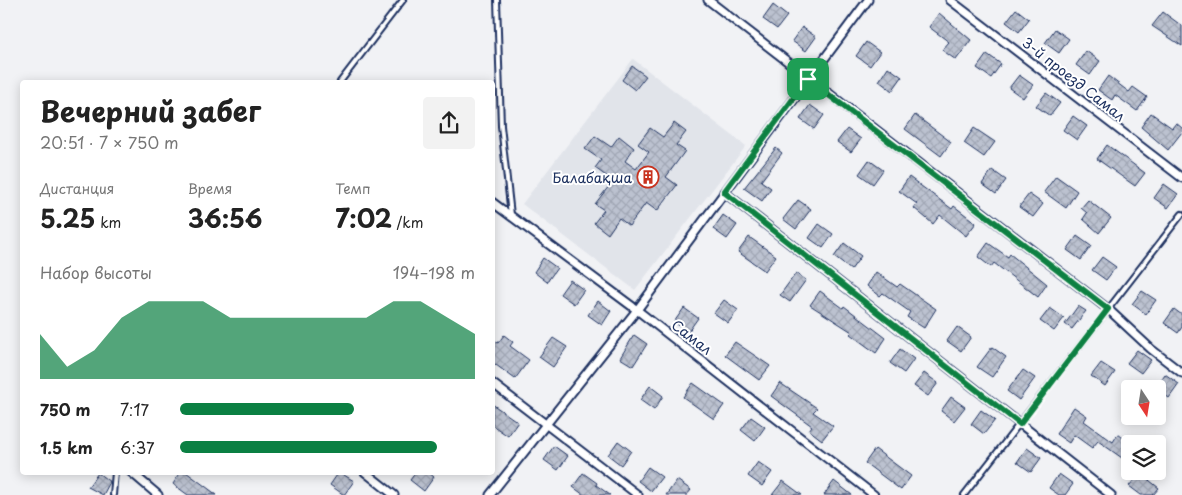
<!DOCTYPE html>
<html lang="ru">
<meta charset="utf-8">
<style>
:root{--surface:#fff;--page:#f2f2f2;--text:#222;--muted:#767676;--accent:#0b8043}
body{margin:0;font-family:"Playpen Sans",sans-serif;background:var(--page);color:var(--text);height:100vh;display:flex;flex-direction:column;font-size:19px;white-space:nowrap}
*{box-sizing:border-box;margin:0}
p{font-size:16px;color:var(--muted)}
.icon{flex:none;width:28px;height:28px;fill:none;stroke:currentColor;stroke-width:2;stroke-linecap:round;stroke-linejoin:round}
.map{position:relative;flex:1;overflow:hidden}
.sheet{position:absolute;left:20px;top:80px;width:475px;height:395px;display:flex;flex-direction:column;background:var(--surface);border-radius:5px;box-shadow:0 2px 12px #0003}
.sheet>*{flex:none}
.needle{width:32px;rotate:168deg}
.tools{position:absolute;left:1121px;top:380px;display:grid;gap:10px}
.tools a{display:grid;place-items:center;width:45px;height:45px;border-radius:5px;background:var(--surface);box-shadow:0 2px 12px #0003;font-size:25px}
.pin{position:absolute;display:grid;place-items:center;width:42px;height:42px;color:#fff;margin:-21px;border-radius:10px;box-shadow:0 2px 8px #0006}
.round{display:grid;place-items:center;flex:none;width:52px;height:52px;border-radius:5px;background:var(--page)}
.overview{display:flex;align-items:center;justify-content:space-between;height:85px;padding:0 20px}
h1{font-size:28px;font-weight:700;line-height:38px}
.figures{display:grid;grid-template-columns:repeat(3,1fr);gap:8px;height:85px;padding:5px 20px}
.figures div{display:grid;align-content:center}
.figures b{font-size:25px;font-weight:700}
.figures small{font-size:14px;font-weight:400}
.figures p{font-size:14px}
.chart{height:140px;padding:10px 20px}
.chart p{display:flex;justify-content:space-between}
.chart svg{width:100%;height:90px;margin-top:5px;fill:var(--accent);opacity:.7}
ul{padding:0 20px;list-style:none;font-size:16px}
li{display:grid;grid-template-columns:80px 60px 1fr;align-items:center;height:38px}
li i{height:12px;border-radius:6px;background:var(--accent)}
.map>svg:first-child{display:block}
.built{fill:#e1e4ea}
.building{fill:url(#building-cross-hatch);stroke:#1b2f5e}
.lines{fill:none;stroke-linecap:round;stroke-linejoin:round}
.lane-casing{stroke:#1b2f5e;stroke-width:8}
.street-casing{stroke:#1b2f5e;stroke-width:11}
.lane{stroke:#fff;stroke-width:4}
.street{stroke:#fff;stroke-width:7}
.route-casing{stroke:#fff;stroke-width:10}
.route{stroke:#0b8043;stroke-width:6}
.labels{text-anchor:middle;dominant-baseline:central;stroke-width:4;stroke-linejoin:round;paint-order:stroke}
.street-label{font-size:14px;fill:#1b2f5e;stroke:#fff}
.poi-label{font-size:14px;fill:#1b2f5e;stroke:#fff;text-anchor:end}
</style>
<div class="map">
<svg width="1182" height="495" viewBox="0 0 1182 495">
<defs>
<pattern id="building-cross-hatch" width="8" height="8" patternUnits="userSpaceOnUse" patternTransform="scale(1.25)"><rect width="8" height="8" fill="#bcc2d0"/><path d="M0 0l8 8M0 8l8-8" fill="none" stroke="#a1a7b5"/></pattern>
</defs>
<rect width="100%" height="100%" fill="#f1f2f5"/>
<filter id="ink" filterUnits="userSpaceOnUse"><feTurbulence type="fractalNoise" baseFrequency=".02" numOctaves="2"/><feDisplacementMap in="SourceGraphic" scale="10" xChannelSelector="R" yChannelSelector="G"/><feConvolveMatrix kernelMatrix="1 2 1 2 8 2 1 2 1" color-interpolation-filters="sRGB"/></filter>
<g filter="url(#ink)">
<path class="built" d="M633,59L746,146L635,290L522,204Z"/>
<g class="building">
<path d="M773,5L787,16L777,29L763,19Z"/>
<path d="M1016,9L1029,19L1019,32L1006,22Z"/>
<path d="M1163,12L1182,26V46L1152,26Z"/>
<path d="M939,13L971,40L956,60L942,50L949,42L929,27Z"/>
<path d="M802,27L816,37L806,51L792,41Z"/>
<path d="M1055,29L1069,39L1059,53L1045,43Z"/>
<path d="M866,42L880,52L870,66L856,56Z"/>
<path d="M1086,51L1100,61L1090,75L1076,65Z"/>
<path d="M987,54L1001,64L991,78L977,68Z"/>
<path d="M632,66L646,76L635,90L622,80Z"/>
<path d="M888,67L902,77L892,91L879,81Z"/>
<path d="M1019,75L1033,85L1023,98L1009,88Z"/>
<path d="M1108,76L1129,92L1133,87L1147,97L1137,111L1115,95L1112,100L1098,90Z"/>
<path d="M1046,93L1060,103L1050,116L1036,106Z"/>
<path d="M810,105L824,115L814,129L800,119Z"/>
<path d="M1151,113L1172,128L1176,123L1182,128V132L1168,150L1141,127Z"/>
<path d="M915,115L951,142L941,156L905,129Z"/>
<path d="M1073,116L1087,126L1077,140L1063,130Z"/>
<path d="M674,123L686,132L676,145L685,151L666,177L677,185L657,211L646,203L629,226L619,218L608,234L594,223L604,210L595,204L613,181L595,168L601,160L585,149L595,136L611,147L619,136L634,148L625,161L636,169L649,152L638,144L650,128L663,137Z"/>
<path d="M974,128L995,142L984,157L964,143Z"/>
<path d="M847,129L861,139L851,152L837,142Z"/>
<path d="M1107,145L1145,173L1135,186L1097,159Z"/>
<path d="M776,148L782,153L761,181L771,188L762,201L744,188Z"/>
<path d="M869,160L883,170L873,184L859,174Z"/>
<path d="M992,170L1006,180L996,194L982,184Z"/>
<path d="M1056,176L1077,191L1066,208L1044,192Z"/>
<path d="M909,177L952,209L954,206L976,223L966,236L940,215L933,224L914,208L917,204L899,191Z"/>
<path d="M1164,184L1178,194L1168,208L1154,198Z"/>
<path d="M1029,194L1043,204L1033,217L1019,207Z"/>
<path d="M798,200L811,209L796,229L783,219Z"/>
<path d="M1088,200L1111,218L1099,233L1083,219L1087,213L1081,208Z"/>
<path d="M723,215L737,225L727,239L713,229Z"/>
<path d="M819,224L833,234L823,248L809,238Z"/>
<path d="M1077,236L1091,246L1081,260L1067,250Z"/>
<path d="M749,237L776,256L765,271L738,252Z"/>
<path d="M844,243L861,256L851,270L834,257Z"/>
<path d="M988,243L1008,257L1010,254L1047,284L1038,297L994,263L991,267L978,257Z"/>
<path d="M1102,257L1116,267L1106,280L1092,270Z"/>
<path d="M543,258L557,268L547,282L534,272Z"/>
<path d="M876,272L897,287L900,284L936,309L924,328L907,317L910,312L883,293L880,296L867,286Z"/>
<path d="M796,273L806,280L790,302L780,295Z"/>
<path d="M570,280L584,290L574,304L560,294Z"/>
<path d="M820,291L843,308L844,306L886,338L876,353L850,334L852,332L810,305Z"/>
<path d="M1142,291L1156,300L1146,314L1132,304Z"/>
<path d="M724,300L738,310L728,323L714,313Z"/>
<path d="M598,301L611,311L602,325L588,315Z"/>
<path d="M1078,306L1086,311L1072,329L1065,324Z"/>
<path d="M684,308L698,318L688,332L674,322Z"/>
<path d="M1050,308L1064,318L1054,331L1040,321Z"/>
<path d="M1174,309L1182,315V327L1178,333L1164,323Z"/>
<path d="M957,327L971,337L961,351L947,341Z"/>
<path d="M504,335L513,342L510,346L529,360L515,379L492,362V338L498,343Z"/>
<path d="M634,335L647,344L633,366L620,358Z"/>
<path d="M553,338L567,347L553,367L539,357Z"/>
<path d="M735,342L770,366L759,380L725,355Z"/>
<path d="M992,347L1006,357L992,377L977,367Z"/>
<path d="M900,349L914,359L904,373L890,363Z"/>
<path d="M1137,350L1151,360L1141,373L1127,363Z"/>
<path d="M1101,363L1115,372L1105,386L1091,376Z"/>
<path d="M1023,370L1035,378L1019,400L1007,391Z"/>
<path d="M924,373L938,383L928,396L914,386Z"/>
<path d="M1165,374L1179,384L1169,398L1155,388Z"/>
<path d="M693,383L724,405L714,419L683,397Z"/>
<path d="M780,383L817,408L813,412L833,426L822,440L809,430L812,426L771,396Z"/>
<path d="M650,386L663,396L654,410L640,400Z"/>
<path d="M951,397L965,407L954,421L941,411Z"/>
<path d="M492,404L518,422L508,436L492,425Z"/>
<path d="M1074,407L1087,416L1084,421L1113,442L1118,434L1131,444L1122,458L1098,441L1092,448L1074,435L1069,443L1056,434Z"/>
<path d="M981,410L995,420L984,434L971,424Z"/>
<path d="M751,417L765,427L755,441L741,430Z"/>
<path d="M618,441L631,451L621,465L608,455Z"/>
<path d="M554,446L568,456L558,470L544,460Z"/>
<path d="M1027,448L1041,458L1031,472L1017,462Z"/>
<path d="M875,449L911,476L901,490L865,463Z"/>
<path d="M758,462L772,472L762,486L748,476Z"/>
<path d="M648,467L662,477L651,491L638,481Z"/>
<path d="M181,472H186L217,495H188L173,484Z"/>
<path d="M339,472L354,481L344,495L330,485Z"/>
<path d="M416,472H428L434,477L424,491L410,480Z"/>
<path d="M98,473L110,482L103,495L88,487Z"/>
<path d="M583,473L597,483L596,485L610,495H584L573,487Z"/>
<path d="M1140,473L1159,488L1153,495H1141L1129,486Z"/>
<path d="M1059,474L1073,484L1065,495H1059L1049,488Z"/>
<path d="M677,480L691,490L687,495H666Z"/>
<path d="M783,481L802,495H772Z"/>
<path d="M834,481L852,495H824Z"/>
</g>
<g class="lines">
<g class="lane-casing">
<g id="lane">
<path d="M497,0L501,126L511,215"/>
<path d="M340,82L403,0"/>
<path d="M113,495L115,472"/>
<path d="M964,495L1182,214"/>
</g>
</g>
<g class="street-casing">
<g id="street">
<path d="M708,0L1108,309L1151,349L1182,373"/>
<path d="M950,0L1182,178"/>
<path d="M724,192L1111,495"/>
<path d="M492,202L637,310L874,495"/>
<path d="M492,383L638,495"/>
<path d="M131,472L158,495"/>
<path d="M365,472L394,495"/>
<path d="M490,495L637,310L868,0"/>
</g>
</g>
<use href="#lane" class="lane"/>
<use href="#street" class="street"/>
</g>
</g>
<g class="lines" filter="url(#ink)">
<g class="route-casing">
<path id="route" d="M808,79L1108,309L1020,424L724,192Z"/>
</g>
<use href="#route" class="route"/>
</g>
<defs>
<g id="building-ring" transform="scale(1.125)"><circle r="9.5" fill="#fff" stroke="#c8321e" stroke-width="1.5"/><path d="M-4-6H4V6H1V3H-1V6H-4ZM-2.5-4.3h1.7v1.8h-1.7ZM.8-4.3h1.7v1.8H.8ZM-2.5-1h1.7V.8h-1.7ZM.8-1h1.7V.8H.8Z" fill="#c8321e"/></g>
</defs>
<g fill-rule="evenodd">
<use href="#building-ring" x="648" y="177"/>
</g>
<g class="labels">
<g class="street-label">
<text transform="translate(1074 79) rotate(38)">3-й проезд Самал</text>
<text transform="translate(692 337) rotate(38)">Самал</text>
</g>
<g class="poi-label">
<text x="632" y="177">Балабақша</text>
</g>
</g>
</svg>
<div class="tools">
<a><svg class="needle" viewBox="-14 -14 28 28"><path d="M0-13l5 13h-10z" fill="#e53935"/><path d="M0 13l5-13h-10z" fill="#767676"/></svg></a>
<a><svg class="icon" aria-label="layers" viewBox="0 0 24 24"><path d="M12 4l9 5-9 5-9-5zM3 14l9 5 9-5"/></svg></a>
</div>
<div class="pin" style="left:808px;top:79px;background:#1e9e55"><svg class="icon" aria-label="arrive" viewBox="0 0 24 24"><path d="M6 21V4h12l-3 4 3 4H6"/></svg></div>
<section class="sheet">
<div class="overview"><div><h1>Вечерний забег</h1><p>20:51 · 7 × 750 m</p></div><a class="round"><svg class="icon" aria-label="share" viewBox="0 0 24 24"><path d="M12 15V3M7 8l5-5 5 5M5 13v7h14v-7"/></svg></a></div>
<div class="figures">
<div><p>Дистанция</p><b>5.25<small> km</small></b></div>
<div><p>Время</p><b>36:56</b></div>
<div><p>Темп</p><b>7:02<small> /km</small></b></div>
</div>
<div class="chart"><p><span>Набор высоты</span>194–198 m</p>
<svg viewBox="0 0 160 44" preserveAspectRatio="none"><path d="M0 44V22L10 38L20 30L30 14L40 6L50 6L60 6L70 14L80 14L90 14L100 14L110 14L120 14L130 6L140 6L150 14L160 22V44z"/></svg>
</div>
<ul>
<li><b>750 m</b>7:17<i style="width:59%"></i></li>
<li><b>1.5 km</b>6:37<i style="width:87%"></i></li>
</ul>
</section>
</div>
